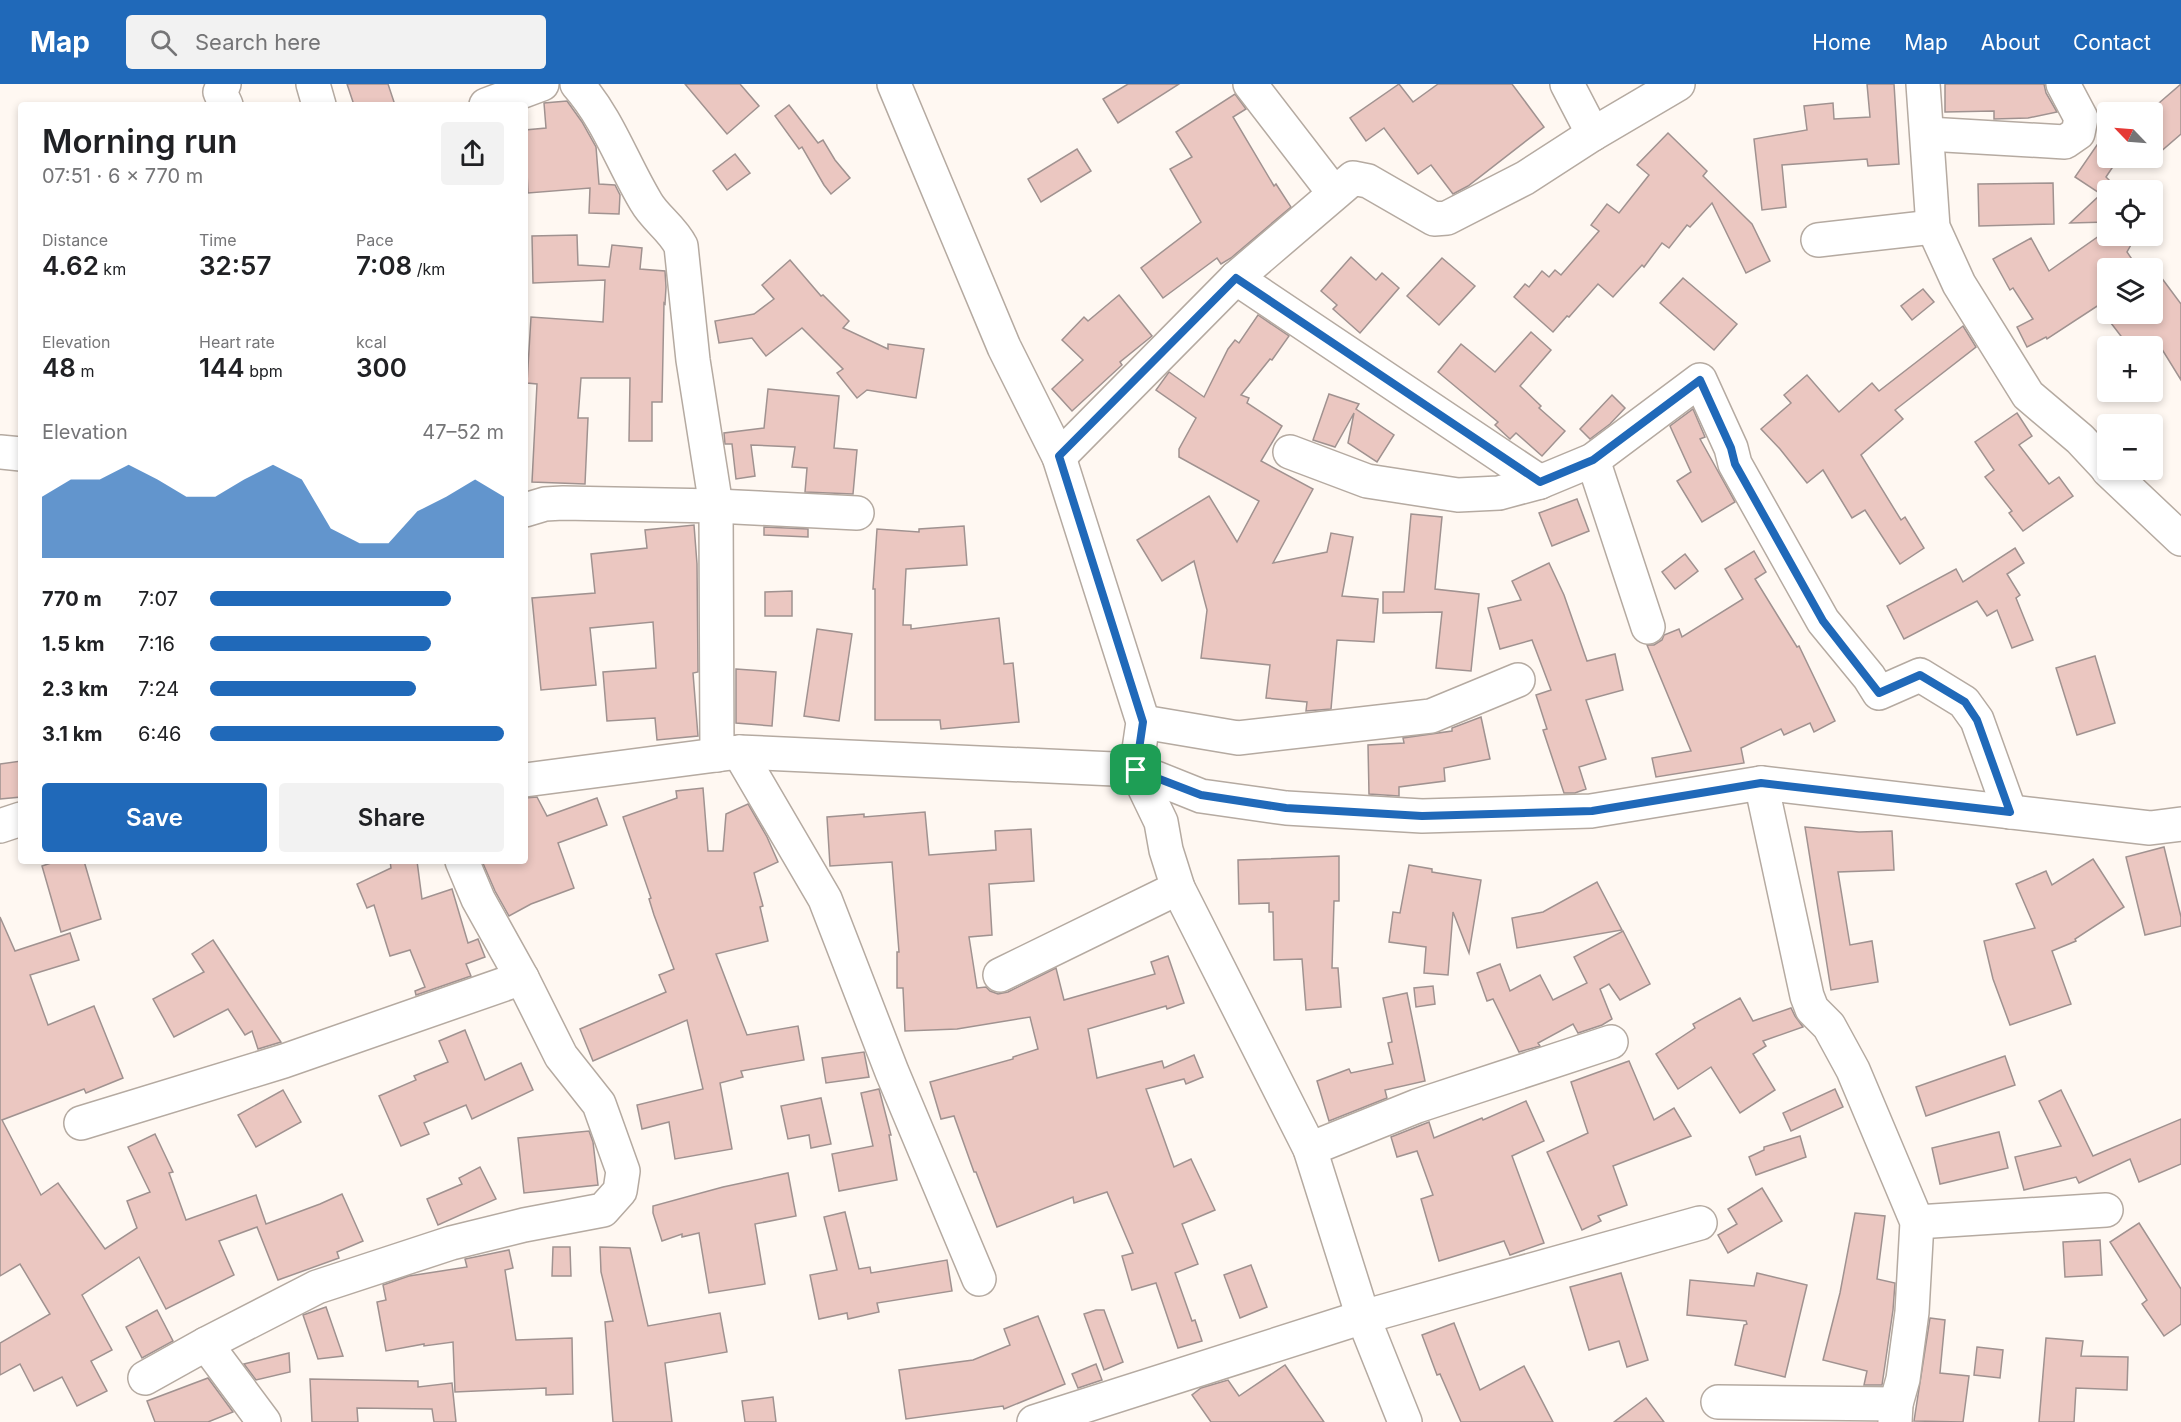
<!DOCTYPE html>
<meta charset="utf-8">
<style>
:root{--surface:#fff;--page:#f2f2f2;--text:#202124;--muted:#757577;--accent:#2069b9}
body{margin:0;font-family:Inter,sans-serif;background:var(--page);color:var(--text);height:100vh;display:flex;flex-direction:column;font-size:22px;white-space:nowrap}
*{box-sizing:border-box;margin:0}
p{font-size:20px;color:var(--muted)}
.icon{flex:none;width:33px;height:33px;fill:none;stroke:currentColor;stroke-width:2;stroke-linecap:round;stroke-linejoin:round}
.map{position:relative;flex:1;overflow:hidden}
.drawer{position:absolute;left:18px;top:18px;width:510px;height:762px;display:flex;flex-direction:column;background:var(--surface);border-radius:6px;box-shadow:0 3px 9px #0003}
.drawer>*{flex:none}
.needle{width:39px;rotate:295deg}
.controls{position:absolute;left:2097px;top:18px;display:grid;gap:12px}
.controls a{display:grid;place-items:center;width:66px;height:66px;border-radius:6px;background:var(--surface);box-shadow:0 3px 9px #0003;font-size:30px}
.pin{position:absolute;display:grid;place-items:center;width:51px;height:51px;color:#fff;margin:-26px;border-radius:12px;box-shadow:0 3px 9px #0006}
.round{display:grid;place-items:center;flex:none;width:63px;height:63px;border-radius:6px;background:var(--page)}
.overview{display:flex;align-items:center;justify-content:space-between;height:102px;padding:0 24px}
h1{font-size:33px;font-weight:600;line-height:45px}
.metrics{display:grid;grid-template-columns:repeat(3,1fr);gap:9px;height:102px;padding:6px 24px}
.metrics div{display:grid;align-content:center}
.metrics b{font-size:26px;font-weight:600}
.metrics small{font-size:16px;font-weight:400}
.metrics p{font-size:16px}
.chart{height:168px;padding:12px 24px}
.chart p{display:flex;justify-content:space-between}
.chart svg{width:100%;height:108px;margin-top:6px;fill:var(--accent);opacity:.7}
.button{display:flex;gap:12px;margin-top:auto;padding:12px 24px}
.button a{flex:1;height:69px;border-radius:6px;background:var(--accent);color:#fff;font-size:24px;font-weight:600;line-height:69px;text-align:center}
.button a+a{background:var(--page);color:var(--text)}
ul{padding:0 24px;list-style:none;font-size:20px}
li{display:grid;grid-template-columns:96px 72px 1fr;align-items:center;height:45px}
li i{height:15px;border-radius:8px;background:var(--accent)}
header{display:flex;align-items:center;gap:36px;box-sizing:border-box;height:84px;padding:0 30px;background:var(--accent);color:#fff}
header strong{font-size:28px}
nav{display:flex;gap:33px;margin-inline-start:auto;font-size:21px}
.search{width:420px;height:54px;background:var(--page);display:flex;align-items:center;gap:15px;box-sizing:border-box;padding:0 21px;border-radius:6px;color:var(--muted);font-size:22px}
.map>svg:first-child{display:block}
.building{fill:#ebc7c1;stroke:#a09290;stroke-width:1.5}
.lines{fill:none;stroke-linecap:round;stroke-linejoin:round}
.minor-casing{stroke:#b5aaa1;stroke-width:36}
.minor{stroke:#fff;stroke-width:33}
.route-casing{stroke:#fff;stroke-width:12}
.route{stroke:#2069b9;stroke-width:8}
</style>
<header>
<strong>Map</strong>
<div class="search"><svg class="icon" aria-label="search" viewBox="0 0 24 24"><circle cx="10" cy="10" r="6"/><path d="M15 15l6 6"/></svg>Search here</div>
<nav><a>Home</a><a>Map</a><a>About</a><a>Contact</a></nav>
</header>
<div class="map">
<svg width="2181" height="1338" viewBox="0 0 2181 1338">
<rect width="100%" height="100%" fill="#fff8f2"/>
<g class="building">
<path d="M347,0H388L395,21H354Z"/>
<path d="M685,0H740L759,22L727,50Z"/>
<path d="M1128,0H1179L1118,39L1103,15Z"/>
<path d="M1399,0L1413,18L1438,0H1512L1544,43L1468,102L1453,110L1431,81L1418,90L1384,44L1366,57L1350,34Z"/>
<path d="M1867,0H1894L1899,80L1868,82L1867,75L1782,81L1786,123L1762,126L1754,55L1807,46L1804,22L1833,19L1834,35L1870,33Z"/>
<path d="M1945,0H2044L2046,9L2057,28L2028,34L1994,35V27L1945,28Z"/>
<path d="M2181,0V50L2152,75V25Z"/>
<path d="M1235,10L1246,25L1233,33L1274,102L1276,100L1291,123L1231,174L1221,180L1217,174L1163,214L1141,184L1201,138L1170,85L1192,73L1176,48Z"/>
<path d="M567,17L582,38L596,63L599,100L615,101L620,111L619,130L589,129L590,104L528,109L525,46L546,44L544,19Z"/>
<path d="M789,21L818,59L823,56L835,76L850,94L831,110L824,101L802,63L799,65L775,32Z"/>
<path d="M1668,49L1707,87L1703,92L1752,140L1770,177L1746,189L1712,119L1690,143L1687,141L1669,164L1662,159L1644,183L1642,181L1613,213L1598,200L1569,233L1567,232L1553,248L1514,213L1525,200L1529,203L1542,187L1549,193L1555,186L1561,191L1599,147L1591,141L1607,120L1619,129L1649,91L1637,81Z"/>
<path d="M2097,61L2108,68V74L2118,75L2106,93L2119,106H2108V138L2070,139L2101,110L2075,93Z"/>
<path d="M1077,65L1091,87L1041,118L1028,95Z"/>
<path d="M735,70L750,89L727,106L713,87Z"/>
<path d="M2053,99L2054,140L1979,142L1978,100Z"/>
<path d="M577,151L578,181L609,183L612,161L642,164L640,185L665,187L666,203L665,220L664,219L662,318H652V357H629L630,294H581L578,334H588L585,400L532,398L537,300L527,299L531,233L603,238L605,196L533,199L532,152Z"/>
<path d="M2099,152H2136L2127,168L2138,184H2108V215L2047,255L2046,253L2027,263L2017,243L2033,235L2013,204L2010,206L1993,175L2031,154L2049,187Z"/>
<path d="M1351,173L1376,196L1382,189L1399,204L1360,249L1333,225L1337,221L1321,207Z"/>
<path d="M1442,174L1475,202L1439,241L1407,212Z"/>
<path d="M790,176L821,212L823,211L849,237L843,244L888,265V260L924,265L916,314L867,306L857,314L837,289L843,285L802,244L766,272L752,254L719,259L715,237L754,230L774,215L762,201Z"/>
<path d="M2152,181L2181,220V296L2160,262H2131L2126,255L2124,256L2104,230H2152Z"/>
<path d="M1683,194L1737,240L1714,266L1660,219Z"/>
<path d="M1923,205L1934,218L1912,236L1901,222Z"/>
<path d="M1119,211L1152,252L1120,278L1122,281L1072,327L1052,305L1083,276L1062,256L1084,233L1088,237Z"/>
<path d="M1258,231L1289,252L1272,276L1270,275L1241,311L1249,314L1247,319L1282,342L1261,377L1313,405L1273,479L1327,468L1331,449L1353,453L1342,512L1378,515L1374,558L1337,556L1331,625L1306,627L1307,618L1266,614L1270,581L1201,574L1207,526L1194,477L1162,497L1137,456L1209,412L1237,458L1259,417L1179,373V365L1196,334L1156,306L1169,288L1204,313L1228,265L1235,256L1239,259Z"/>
<path d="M1963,242L1976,263L1895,326L1903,335L1861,371L1901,436L1905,433L1924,464L1900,480L1865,426L1852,434L1823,386L1807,399L1780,365L1761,345L1791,319L1784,311L1807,291L1839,328L1872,299L1879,307Z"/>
<path d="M1531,248L1551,266L1520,302L1541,322L1539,324L1565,347L1542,372L1516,349L1510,355L1495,341L1498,338L1438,288L1461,260L1495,288Z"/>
<path d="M768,305L839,312L834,364L857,366L853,410L805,408L807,384L792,383L795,363L751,361L755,392L736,395L732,360H725L724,349L764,344Z"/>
<path d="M1329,310L1359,320L1356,325L1394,351L1377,378L1348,359L1354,329L1335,363L1313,356Z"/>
<path d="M1612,311L1625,324L1610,340L1590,355L1580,345Z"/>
<path d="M1693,325L1705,353L1700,355L1735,418L1702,438L1677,397L1691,388L1670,342Z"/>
<path d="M2017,329L2032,352L2019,361L2049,400L2059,393L2073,412L2023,447L2009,429L2012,427L1985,393L1994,386L1975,358Z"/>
<path d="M1577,415L1589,447L1552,462L1539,429Z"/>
<path d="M1411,430L1442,433L1435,505L1479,510L1471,587L1436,584L1442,528L1383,529V508H1404Z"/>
<path d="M694,441L697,480L698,588L693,589L698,652L657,656L655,634L607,637L603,588L656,584L653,538L590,544L596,601L541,606L532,514L595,509L591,470L647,464L645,446Z"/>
<path d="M964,442L967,481L906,485L903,541H911V545L999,534L1004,580L1013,579L1019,638L941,645L940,636H875V505H873L877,445L919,448V445Z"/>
<path d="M764,443L808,445V453L764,451Z"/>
<path d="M2015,464L2024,479L2007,490L2020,511L2016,514L2033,556L2012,564L1997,526L1987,532L1977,517L1904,555L1887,522L1956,485L1963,498Z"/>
<path d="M1754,467L1766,488L1755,495L1797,563L1799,562L1835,637L1814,648L1810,639L1784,651L1781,645L1741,664L1744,679L1656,693L1652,674L1691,667L1647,561H1654L1662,556L1664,551L1679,545L1682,553L1743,515L1725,485Z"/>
<path d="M1685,470L1698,487L1675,505L1662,488Z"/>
<path d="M1549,479L1564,511L1587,577L1615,570L1623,606L1586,616L1606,675L1579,683L1586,705L1575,709H1564L1543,646L1547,645L1536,611L1551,606L1532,556L1500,565L1488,524L1521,516L1512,497Z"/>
<path d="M792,507V532H765V508Z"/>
<path d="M817,545L852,550L839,637L804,632Z"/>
<path d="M2095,572L2115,639L2077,651L2056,584Z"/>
<path d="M736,585L776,588L772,642L736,639Z"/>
<path d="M1481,633L1490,675L1444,684L1445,697L1399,703V712L1369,710L1368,661L1404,659L1403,654L1452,647V644Z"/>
<path d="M21,677V713L0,715V680Z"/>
<path d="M703,704L708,767H723L726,730L748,720L767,753L778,778L754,789L763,822L760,823L768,857L716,870L747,951L798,942L804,976L741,987L743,993L720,999L732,1065L675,1075L669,1038L642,1045L637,1021L703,1005L687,936L593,977L580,945L666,908L659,891L674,885L654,831L649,815L651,814L623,733L677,714L676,707Z"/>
<path d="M537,713L547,732L597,714L607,741L558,759L574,804L531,820L509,832L495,807L482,777H525V714Z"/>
<path d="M925,728L929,771L996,766L995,747L1031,745L1034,797L989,800L992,851L969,853L977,904L986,903L990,907L998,910L1008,908L1056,884L1064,916L1155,890L1151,878L1168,872L1184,919L1167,925L1166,922L1088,945L1097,994L1162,977L1164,984L1194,971L1203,993L1186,1000L1184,995L1146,1005L1174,1083L1191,1075L1215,1126L1182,1140L1198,1180L1175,1189L1192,1237L1195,1236L1202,1257L1178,1264L1156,1199L1132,1206L1122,1172L1133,1169L1107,1108L1074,1119L1073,1113L997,1143L976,1088H974L954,1032L941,1035L930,998L1013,975V973L1038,965L1030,933L957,945L905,947L903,904H897V868H899L892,778L830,782L827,733L864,730V733Z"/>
<path d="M1805,743L1859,748L1892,747L1894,786L1838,788L1850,861L1872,857L1878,898L1831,906Z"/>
<path d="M2164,763L2181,833V842L2145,851L2126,773Z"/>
<path d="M1339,772V817H1334L1332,884H1338L1341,923L1306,926L1302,875L1274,876L1273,828H1269V819L1239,820L1238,776Z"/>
<path d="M2093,775L2124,823L2075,855L2076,857L2052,867L2071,920L2010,941L1993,895L1984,857L2035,844L2016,800L2046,787L2052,801Z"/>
<path d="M57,777H84L101,835L61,848L42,782Z"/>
<path d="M390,777H417L422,815L452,805L468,859L478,855L485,873L466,880L471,892L416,911L415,907L425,903L410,866L390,872L374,821L367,824L357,800L391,784Z"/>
<path d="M1409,781L1432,785V788L1481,796L1469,869L1453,828L1448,891L1424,889L1426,863L1389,858L1393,828L1400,829Z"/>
<path d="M1597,798L1622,846L1517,864L1512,834L1543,828Z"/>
<path d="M0,833L15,867L70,849L79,876L30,891L48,941L94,922L123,994L86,1009L84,1005L2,1036L41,1111L58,1099L105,1165L137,1144L127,1117L150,1108L128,1063L155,1050L173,1088L169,1089L186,1136L256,1111L266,1140L320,1120L342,1110L363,1157L337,1168L339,1174L278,1196L257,1143L219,1157L234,1191L166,1225L139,1173L82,1211L112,1266L91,1277L107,1307L77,1322L62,1293L34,1307L20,1280L0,1291V1259L50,1230L20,1180L0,1192Z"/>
<path d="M1623,847L1650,900L1620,916L1609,900L1600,905L1612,935L1602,941L1578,949L1573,940L1538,959L1540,962L1519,968L1493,915L1487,917L1477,889L1500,880L1510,907L1540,891L1553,916L1587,899L1574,873Z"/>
<path d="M213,856L244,903L281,958L258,965L252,947L245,951L228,925L174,953L153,915L204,888L192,870Z"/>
<path d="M1433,902L1435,920L1416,923L1414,904Z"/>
<path d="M1407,909L1425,997L1385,1006L1387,1014L1329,1037L1317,997L1349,985L1351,989L1393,980L1388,959L1392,958L1383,914Z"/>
<path d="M1740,914L1753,937L1791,924L1795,932L1803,943L1763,957L1766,962L1753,970L1775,1006L1740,1029L1711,983L1678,1005L1656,970L1695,944L1693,940Z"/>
<path d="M465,946L485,996L521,979L533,1006L472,1035L466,1021L424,1039L429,1050L401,1062L379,1012L416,996L414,992L448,978L439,957Z"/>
<path d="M864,968L869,993L826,999L822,974Z"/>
<path d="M2005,972L2015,1001L1926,1032L1916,1003Z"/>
<path d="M1629,977L1654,1036L1674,1024L1691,1052L1613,1082L1627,1121L1598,1132L1601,1137L1582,1146L1547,1068L1588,1049L1571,998Z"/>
<path d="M879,1005L891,1051H889L897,1096L839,1107L832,1070L873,1062L861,1009Z"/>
<path d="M1835,1005L1843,1023L1791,1047L1783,1029Z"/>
<path d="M283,1006L301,1038L256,1063L238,1031Z"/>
<path d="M2061,1006L2093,1072L2181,1035V1080L2139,1098L2130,1075L2079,1099L2076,1093L2024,1106L2015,1073L2061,1062L2039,1017Z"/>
<path d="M821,1014L831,1060L811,1064L809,1051L788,1055L781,1022Z"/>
<path d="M1526,1017L1544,1057L1512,1072L1544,1159L1510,1171L1504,1157L1439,1177L1421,1115L1433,1111L1417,1067L1397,1073L1391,1053L1429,1038L1434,1054L1482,1034L1483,1036Z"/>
<path d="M589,1047L593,1058L598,1101L524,1109L518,1054Z"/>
<path d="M1999,1048L2008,1084L1940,1100L1932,1064Z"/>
<path d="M1800,1052L1806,1073L1756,1091L1749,1073L1764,1066V1063Z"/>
<path d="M480,1083L496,1115L438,1141L427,1115L462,1100L459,1094Z"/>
<path d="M788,1089L796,1132L755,1140L765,1200L709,1209L699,1149L682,1153V1150L662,1157L653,1129V1122L723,1103Z"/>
<path d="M1762,1104L1782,1137L1728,1169L1718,1151L1737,1140L1728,1125Z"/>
<path d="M845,1128L859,1185L870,1183L871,1189L947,1176L952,1207L877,1219L879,1228L848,1235L847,1229L819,1235L810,1191L837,1186L824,1133Z"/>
<path d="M1855,1129L1885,1132L1877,1195L1895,1199L1893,1226L1882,1301H1864L1867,1287L1823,1276L1840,1209Z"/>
<path d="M2139,1139L2181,1205V1240L2164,1252L2142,1220L2147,1216L2110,1158Z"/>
<path d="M2100,1156L2102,1191L2065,1193L2063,1158Z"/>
<path d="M553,1163H570L571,1192H552Z"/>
<path d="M600,1163L630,1164L648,1242L720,1229L727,1268L665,1279L672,1338H613L605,1238L613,1237L601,1188Z"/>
<path d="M509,1166L513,1184L505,1186L516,1256L572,1254L573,1310L546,1311V1304L455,1308L453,1258L424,1262V1260L386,1267L377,1218L386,1216L383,1201L409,1192L467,1183L465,1175Z"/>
<path d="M1251,1181L1267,1223L1240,1234L1224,1191Z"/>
<path d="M1621,1189L1648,1276L1627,1283L1619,1257L1589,1266L1570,1203Z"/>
<path d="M1757,1189L1807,1201L1785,1293L1735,1281L1744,1241L1747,1240L1746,1237L1687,1231L1690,1196L1754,1202Z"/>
<path d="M326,1223L343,1272L318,1275L303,1231Z"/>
<path d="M157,1226L173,1257L142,1274L126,1243Z"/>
<path d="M1096,1226H1104L1123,1278L1104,1286L1084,1230Z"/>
<path d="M1038,1232L1065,1300L1004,1325L1003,1322L906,1335L899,1286L973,1276L1010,1261L1004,1245Z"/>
<path d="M1930,1234L1945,1236L1940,1289L1969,1292L1963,1338L1914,1337Z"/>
<path d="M1454,1239L1480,1306L1524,1282L1553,1338H1461L1440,1290L1437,1291L1422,1251Z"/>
<path d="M2046,1254L2083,1257L2081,1272L2128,1273L2127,1306L2076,1304L2074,1338H2039Z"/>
<path d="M1977,1263L2003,1266L2000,1294L1974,1291Z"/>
<path d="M289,1269L290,1288L256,1296L244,1280Z"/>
<path d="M1096,1280L1102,1296L1078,1304L1072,1290Z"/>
<path d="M1285,1281L1324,1338H1211L1192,1311L1201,1304L1228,1296L1239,1312Z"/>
<path d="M208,1294L233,1328L208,1338H155L147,1317Z"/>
<path d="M310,1295L418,1297V1303L452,1299L456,1338H434L432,1325L357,1324L358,1338H312Z"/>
<path d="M773,1313L776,1338H745L742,1317Z"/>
<path d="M1646,1314L1664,1338H1614Z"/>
</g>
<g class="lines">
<g class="minor-casing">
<g id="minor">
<path d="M224,0L220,8L226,21"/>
<path d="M313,0L319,21"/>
<path d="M577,0C608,35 622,78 646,118C655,134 672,144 681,162L693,276L716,422L717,671"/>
<path d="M894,0L1004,263L1059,373L1143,638L1136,686L1161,738L1166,766L1178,804L1310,1065L1363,1233L1405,1338"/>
<path d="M1250,0L1334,109"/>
<path d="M1567,0L1593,50"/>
<path d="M1923,0L1933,143L1959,200L2028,311L2080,355L2108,385"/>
<path d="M486,21L542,0"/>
<path d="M1928,50L2065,58L2078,49L2081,34L2063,0"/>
<path d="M1818,156L1933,143"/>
<path d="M1236,194L1540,398"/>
<path d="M0,368L21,370"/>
<path d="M1290,368L1367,397L1458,411L1499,409L1540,398L1593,376L1700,296L1731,364L1735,380L1823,537L1869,593L1879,609L1920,591L1964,618L1977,636L2010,728"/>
<path d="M1059,373L1236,194L1353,94L1368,97L1434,135L1447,134L1525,94L1593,50L1678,0"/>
<path d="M1593,376L1648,543"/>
<path d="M2108,386L2181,455"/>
<path d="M525,426L545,420L563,419L716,422L857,429"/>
<path d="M1143,638L1238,654L1431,632L1518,596"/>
<path d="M739,668L825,815L892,988L979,1195"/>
<path d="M525,696L739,668L1136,686L1201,712L1286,724L1422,732L1591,727L1761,699L2150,744L2181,740"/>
<path d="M1761,699L1807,912L1812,925L1829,942L1853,986L1917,1138L1912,1228L1903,1295L1896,1320L1895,1338"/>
<path d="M0,742L21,735"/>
<path d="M1000,891L1178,804"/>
<path d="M81,1039L284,977L522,894"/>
<path d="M1310,1065L1417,1022L1611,958"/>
<path d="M1917,1138L2106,1126"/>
<path d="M206,1260L264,1338"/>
<path d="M145,1294L206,1260L317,1203L451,1159L524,1141L603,1126L620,1107L623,1087L599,1020L561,972L522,894L478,815L462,777"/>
<path d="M1718,1318L1896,1320"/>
<path d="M1034,1338L1363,1233L1700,1139"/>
</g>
</g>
<use href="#minor" class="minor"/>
</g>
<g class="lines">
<g class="route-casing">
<path id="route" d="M1236,194L1540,398L1593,376L1700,296L1731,364L1735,380L1823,537L1879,609L1920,591L1965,618L1977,636L2010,728L1761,699L1592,727L1422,732L1286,724L1201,711L1136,686L1143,638L1059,372Z"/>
</g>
<use href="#route" class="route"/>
</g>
</svg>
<div class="controls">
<a><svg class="needle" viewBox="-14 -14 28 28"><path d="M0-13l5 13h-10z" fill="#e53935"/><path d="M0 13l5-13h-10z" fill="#757577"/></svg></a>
<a><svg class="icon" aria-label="locate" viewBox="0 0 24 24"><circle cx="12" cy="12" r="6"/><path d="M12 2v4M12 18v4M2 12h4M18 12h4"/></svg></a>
<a><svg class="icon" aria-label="layers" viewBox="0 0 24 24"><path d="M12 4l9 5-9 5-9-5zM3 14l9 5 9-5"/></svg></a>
<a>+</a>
<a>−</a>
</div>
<div class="pin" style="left:1136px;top:686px;background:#1e9e55"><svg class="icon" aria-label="arrive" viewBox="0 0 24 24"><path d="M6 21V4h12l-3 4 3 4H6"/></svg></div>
<section class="drawer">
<div class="overview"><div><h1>Morning run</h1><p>07:51 · 6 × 770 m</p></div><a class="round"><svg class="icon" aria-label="share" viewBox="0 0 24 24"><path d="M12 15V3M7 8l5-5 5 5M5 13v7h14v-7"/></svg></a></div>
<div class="metrics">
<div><p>Distance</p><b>4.62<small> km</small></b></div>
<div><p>Time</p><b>32:57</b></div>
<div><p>Pace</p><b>7:08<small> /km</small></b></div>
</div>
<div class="metrics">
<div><p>Elevation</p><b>48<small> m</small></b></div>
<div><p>Heart rate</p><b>144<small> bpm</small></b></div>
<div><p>kcal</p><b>300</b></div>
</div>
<div class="chart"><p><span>Elevation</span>47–52 m</p>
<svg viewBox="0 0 160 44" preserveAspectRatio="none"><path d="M0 44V19L10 12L20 12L30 6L40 12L50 19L60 19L70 12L80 6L90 12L100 32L110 38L120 38L130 25L140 19L150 12L160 19V44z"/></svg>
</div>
<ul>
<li><b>770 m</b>7:07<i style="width:82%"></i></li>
<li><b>1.5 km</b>7:16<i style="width:75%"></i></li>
<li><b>2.3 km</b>7:24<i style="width:70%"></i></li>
<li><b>3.1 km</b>6:46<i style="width:100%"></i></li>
</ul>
<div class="button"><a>Save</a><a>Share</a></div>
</section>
</div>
